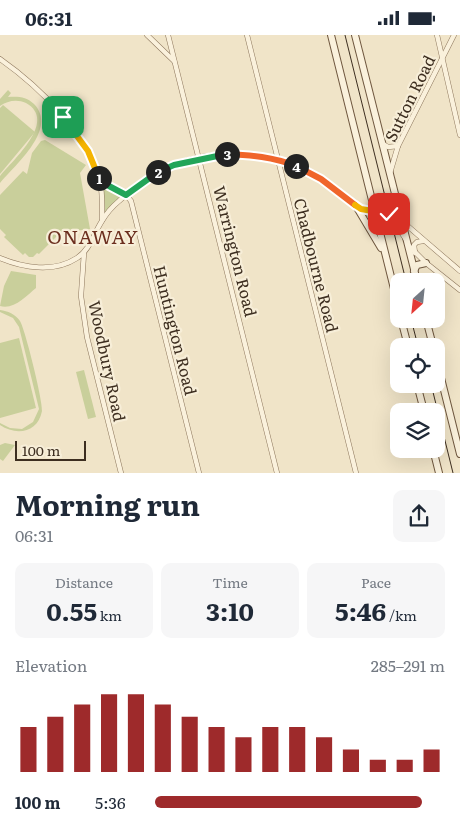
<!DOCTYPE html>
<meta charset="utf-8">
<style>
:root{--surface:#fff;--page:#f6f6f7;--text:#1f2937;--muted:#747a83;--accent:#9e2a2b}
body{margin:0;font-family:Literata,serif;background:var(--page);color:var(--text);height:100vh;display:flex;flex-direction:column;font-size:19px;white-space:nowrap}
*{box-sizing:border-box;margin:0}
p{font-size:16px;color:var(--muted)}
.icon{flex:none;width:28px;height:28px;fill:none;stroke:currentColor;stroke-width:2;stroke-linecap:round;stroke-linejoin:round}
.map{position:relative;height:438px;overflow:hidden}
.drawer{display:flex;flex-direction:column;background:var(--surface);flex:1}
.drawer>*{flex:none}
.needle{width:32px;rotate:207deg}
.controls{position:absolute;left:390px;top:238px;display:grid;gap:10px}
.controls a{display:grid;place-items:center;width:55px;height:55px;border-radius:10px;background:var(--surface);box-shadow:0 5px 20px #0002;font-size:25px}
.scale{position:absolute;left:15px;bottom:12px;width:71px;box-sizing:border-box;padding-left:5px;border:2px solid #3d2e20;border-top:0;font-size:14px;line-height:18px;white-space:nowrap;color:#3d2e20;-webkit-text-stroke:4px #f7eed8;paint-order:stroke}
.pin{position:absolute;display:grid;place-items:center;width:42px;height:42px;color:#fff;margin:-21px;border-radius:10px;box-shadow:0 2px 8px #0006}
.km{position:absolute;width:25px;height:25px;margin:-12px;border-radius:50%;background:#222;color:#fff;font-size:14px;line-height:25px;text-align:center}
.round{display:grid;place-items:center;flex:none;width:52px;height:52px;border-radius:10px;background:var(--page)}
.head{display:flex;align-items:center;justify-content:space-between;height:85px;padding:0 15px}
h1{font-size:28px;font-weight:700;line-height:38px}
.figures{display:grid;grid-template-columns:repeat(3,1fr);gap:8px;height:85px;padding:5px 15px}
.figures div{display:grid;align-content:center;border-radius:10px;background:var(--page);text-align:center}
.figures b{font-size:25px;font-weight:700}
.figures small{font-size:14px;font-weight:400}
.figures p{font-size:14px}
.chart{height:140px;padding:10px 15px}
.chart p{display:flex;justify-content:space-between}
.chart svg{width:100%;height:90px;margin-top:5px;stroke:var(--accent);stroke-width:6}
ul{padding:0 15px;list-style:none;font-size:16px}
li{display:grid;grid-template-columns:80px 60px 1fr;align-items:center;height:38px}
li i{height:12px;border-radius:6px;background:var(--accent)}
.status{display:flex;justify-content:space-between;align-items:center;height:35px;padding:0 25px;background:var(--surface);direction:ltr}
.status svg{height:14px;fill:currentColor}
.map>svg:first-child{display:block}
.green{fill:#c9cf9b}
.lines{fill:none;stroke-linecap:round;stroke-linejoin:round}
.street-casing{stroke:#8d765c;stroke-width:5.5}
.secondary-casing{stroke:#6f573f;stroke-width:8}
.street{stroke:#faf1dc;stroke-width:4.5}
.secondary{stroke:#faf1dc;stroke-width:6}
.tram{stroke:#3d2e20;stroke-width:1}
.split-1-casing{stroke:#fff;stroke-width:10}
.split-2-casing{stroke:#fff;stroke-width:10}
.split-3-casing{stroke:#fff;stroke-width:10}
.split-4-casing{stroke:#fff;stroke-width:10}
.split-5-casing{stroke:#fff;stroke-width:10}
.split-6-casing{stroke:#fff;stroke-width:10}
.split-1{stroke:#f5b400;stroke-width:6}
.split-2{stroke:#22a559;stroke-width:6}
.split-3{stroke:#22a559;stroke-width:6}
.split-4{stroke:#f0652b;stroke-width:6}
.split-5{stroke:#f0652b;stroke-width:6}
.split-6{stroke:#f5b400;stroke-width:6}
.labels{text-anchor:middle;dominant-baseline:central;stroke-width:4.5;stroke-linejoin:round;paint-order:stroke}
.street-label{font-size:16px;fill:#3d2e20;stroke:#f7eed8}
.quarter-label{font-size:19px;letter-spacing:1px;fill:#6b2e1e;stroke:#f7eed8}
</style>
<div class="status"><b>06:31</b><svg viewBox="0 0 49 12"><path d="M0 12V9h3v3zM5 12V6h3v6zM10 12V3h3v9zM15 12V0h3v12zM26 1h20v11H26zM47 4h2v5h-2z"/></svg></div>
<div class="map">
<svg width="460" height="438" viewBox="0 0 460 438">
<rect width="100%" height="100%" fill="#f0e4c8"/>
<g class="green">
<path d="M8,55L11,58L8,62C18,61 27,62 34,69C58,94 16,129 0,148V141C13,125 58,86 26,68C17,64 7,66 0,71V64Z"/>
<path d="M3,70L35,97L0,139V73Z"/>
<path d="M45,105L86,130L80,138L90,194L59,198L58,196L55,199L57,201L39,219L37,218L33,222H29L25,218L23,220L4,202L6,200L0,194V160L23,136L27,139L32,118L41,106Z"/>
<path d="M100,145L126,160L102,185Z"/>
<path d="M11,236L36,240V253C26,261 14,275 0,271L4,251Z"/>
<path d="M0,275C8,276 15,279 20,286C25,294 43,366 42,376C38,398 16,401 0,390V388L10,393L22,394L33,387L39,374L19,292L13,283L0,277Z"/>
<path d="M19,303L36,373L0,383V308Z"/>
<path d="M84,335L96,382L88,384L76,337Z"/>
<path d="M5,408L15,410L3,426L0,424V410Z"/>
</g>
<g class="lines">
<g class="street-casing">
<g id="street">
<path d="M147,0L174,26"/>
<path d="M168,0L277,438"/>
<path d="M247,0L356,438"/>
<path d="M437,0L460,100"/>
<path d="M0,24C37,50 90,100 100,147C103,159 102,172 102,185"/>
<path d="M383,109L388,112L398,111"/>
<path d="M390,138L398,111L454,0"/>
<path d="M100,145L126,160"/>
<path d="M126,160L131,166L199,438"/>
<path d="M365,175L396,181L460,236"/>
<path d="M410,212L426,228L460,255"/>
<path d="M84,218L81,261L87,302L121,438"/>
<path d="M415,218L414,210L417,207L423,206"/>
<path d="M0,223C24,233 54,238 77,223C90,215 94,198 102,186C106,179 113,171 119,166C185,103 275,105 344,160C349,165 355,171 361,175C377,184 395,186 405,203"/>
</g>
</g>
<g class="secondary-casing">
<g id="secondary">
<path d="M331,0L399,274"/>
<path d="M355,0L417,246"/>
<path d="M356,171L381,213"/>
<path d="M414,236L417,230L426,228"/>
<path d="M401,284L408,311"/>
<path d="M426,284L433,311"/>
<path d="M436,323L460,419"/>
<path d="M417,349L424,376"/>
<path d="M433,414L439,438"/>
</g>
</g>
<use href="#street" class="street"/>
<use href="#secondary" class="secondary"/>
<g class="tram">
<path d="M345,0L406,246"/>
<path d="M411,284L418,311"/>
<path d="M431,349L453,438"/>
</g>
</g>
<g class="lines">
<g class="split-1-casing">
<path id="split-1" d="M63,82L88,116L99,143"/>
</g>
<g class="split-2-casing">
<path id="split-2" d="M99,143L109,151L126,160L158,137"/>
</g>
<g class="split-3-casing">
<path id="split-3" d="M158,137L174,130L227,119"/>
</g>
<g class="split-4-casing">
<path id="split-4" d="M227,119C251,120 273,122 296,131"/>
</g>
<g class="split-5-casing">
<path id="split-5" d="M296,131L321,144L355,170"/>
</g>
<g class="split-6-casing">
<path id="split-6" d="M355,170L361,174L389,179"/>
</g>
<use href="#split-1" class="split-1"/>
<use href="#split-2" class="split-2"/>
<use href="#split-3" class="split-3"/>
<use href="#split-4" class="split-4"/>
<use href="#split-5" class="split-5"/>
<use href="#split-6" class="split-6"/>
</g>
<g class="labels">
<g class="street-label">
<text transform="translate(409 63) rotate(-64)">Sutton Road</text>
<text transform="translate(236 216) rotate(76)">Warrington Road</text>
<text transform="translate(317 230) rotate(76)">Chadbourne Road</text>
<text transform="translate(176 295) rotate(76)">Huntington Road</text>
<text transform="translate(108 326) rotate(78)">Woodbury Road</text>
</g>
<g class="quarter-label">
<text x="93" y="201">ONAWAY</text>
</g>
</g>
</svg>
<div class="controls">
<a><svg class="needle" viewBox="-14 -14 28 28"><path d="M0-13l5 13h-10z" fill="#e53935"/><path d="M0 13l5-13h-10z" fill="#747a83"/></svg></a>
<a><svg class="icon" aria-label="locate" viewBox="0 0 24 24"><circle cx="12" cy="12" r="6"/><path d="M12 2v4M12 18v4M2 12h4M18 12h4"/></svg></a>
<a><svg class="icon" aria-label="layers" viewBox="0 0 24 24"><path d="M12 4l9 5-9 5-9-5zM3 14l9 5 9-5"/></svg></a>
</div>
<div class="scale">100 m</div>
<div class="pin" style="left:63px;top:82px;background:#1e9e55"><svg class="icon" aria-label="arrive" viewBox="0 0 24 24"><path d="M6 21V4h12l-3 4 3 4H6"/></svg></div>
<div class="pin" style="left:389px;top:179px;background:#d93025"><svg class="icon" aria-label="check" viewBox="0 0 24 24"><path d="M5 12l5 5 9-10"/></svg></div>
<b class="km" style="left:99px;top:143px">1</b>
<b class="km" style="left:158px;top:137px">2</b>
<b class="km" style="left:227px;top:119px">3</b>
<b class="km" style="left:296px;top:131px">4</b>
</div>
<section class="drawer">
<div class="head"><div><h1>Morning run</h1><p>06:31</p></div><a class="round"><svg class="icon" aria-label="share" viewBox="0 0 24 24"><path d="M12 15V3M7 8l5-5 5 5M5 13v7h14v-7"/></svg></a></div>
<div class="figures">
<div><p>Distance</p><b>0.55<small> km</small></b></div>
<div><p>Time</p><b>3:10</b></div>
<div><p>Pace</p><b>5:46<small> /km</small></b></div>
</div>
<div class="chart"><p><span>Elevation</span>285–291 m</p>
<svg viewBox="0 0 160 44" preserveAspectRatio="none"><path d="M5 44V22M15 44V17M25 44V11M35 44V6M45 44V6M55 44V11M65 44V17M75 44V22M85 44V27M95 44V22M105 44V22M115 44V27M125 44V33M135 44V38M145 44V38M155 44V33"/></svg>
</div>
<ul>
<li><b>100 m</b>5:36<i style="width:92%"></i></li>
</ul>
</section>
